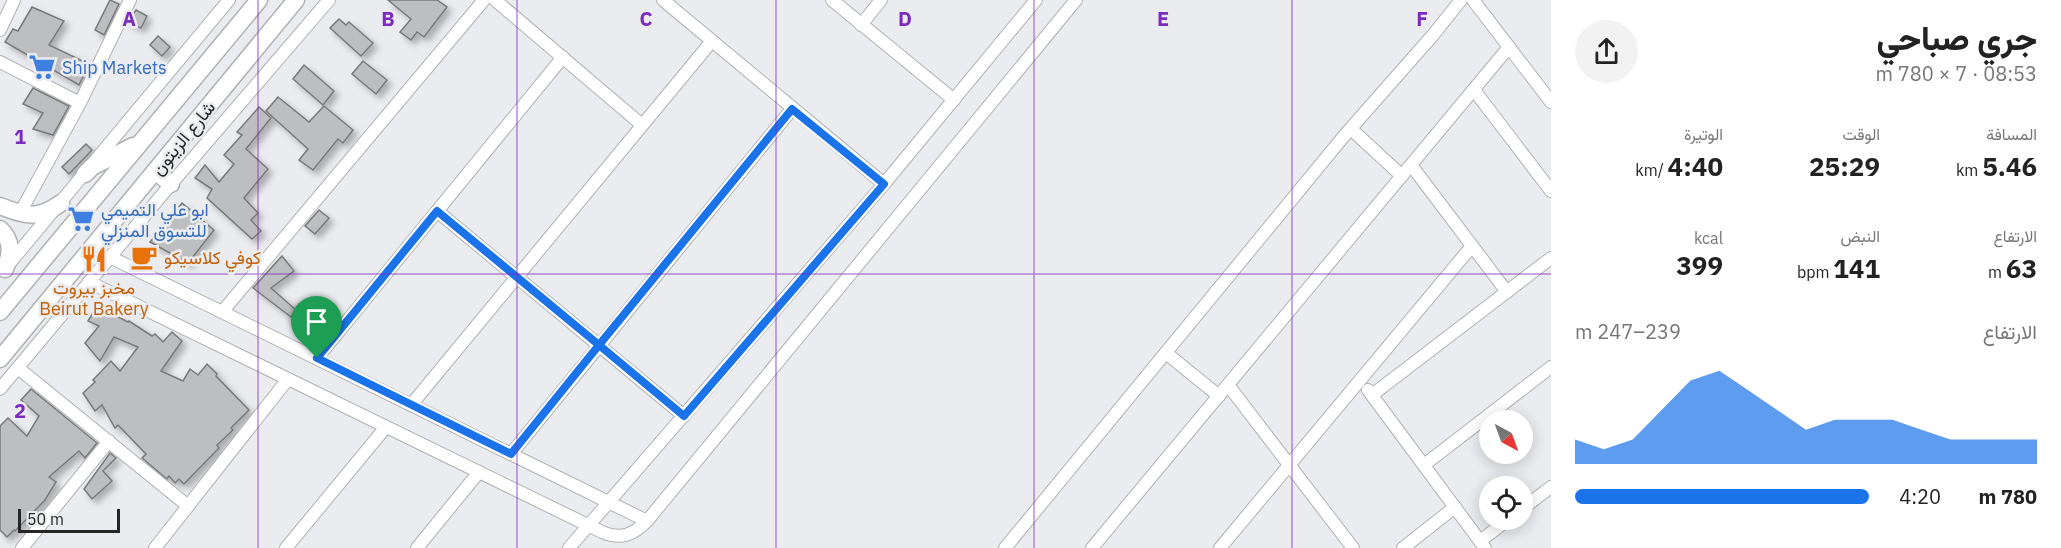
<!DOCTYPE html>
<html lang="ar">
<meta charset="utf-8">
<style>
:root{--surface:#fff;--page:#f2f2f2;--text:#222;--muted:#767676;--accent:#1a73e8}
body{margin:0;font-family:"IBM Plex Sans",Vazirmatn,sans-serif;background:var(--page);color:var(--text);direction:rtl;height:100vh;display:flex;flex-direction:column;font-size:22px;white-space:nowrap}
*{box-sizing:border-box;margin:0}
p{font-size:20px;color:var(--muted)}
.icon{flex:none;width:33px;height:33px;fill:none;stroke:currentColor;stroke-width:2;stroke-linecap:round;stroke-linejoin:round}
.map{position:relative;flex:1;overflow:hidden;direction:ltr}
.sheet{display:flex;flex-direction:column;background:var(--surface);width:510px}
.sheet>*{flex:none}
.needle{width:39px;rotate:139deg}
.fabs{position:absolute;left:1479px;top:410px;display:grid;gap:12px}
.fabs a{display:grid;place-items:center;width:54px;height:54px;border-radius:50%;background:var(--surface);box-shadow:0 3px 15px #0003;font-size:30px}
.scale{position:absolute;left:18px;bottom:15px;width:102px;box-sizing:border-box;padding-left:6px;border:3px solid #262627;border-top:0;font-size:16px;line-height:21px;white-space:nowrap;color:#262627;-webkit-text-stroke:4px #ebecef;paint-order:stroke}
.pin{position:absolute;display:grid;place-items:center;width:51px;height:51px;color:#fff;margin:-62px -26px;border-radius:50% 50% 50% 0;rotate:-45deg;box-shadow:0 0 6px #0007}
.pin .icon{rotate:45deg}
.round{display:grid;place-items:center;flex:none;width:63px;height:63px;border-radius:32px;background:var(--page)}
.headline{display:flex;align-items:center;justify-content:space-between;height:102px;padding:0 24px}
h1{font-size:33px;font-weight:800;line-height:45px}
.stats{display:grid;grid-template-columns:repeat(3,1fr);gap:9px;height:102px;padding:6px 24px}
.stats div{display:grid;align-content:center}
.stats b{font-size:26px;font-weight:800}
.stats small{font-size:16px;font-weight:400}
.stats p{font-size:16px}
.chart{height:168px;padding:12px 24px}
.chart p{display:flex;justify-content:space-between}
.chart svg{width:100%;height:108px;margin-top:6px;fill:var(--accent);opacity:.7}
ul{padding:0 24px;list-style:none;font-size:20px}
li{display:grid;grid-template-columns:96px 72px 1fr;align-items:center;height:45px}
li i{height:15px;border-radius:8px;background:var(--accent)}
main{display:flex;flex:1;min-height:0}
.map>svg:first-child{display:block}
.building{fill:#bdbec0;stroke:#77797b;stroke-width:1.5;filter:url(#shadow)}
.lines{fill:none;stroke-linecap:round;stroke-linejoin:round}
.minor-casing{stroke:#afb1b3;stroke-width:14}
.secondary-casing{stroke:#afb1b3;stroke-width:19}
.minor{stroke:#fff;stroke-width:12}
.secondary{stroke:#fff;stroke-width:16}
.route-casing{stroke:#fff;stroke-width:12}
.route{stroke:#1a73e8;stroke-width:8}
.grid{fill:none;stroke:#7b2cbf;stroke-width:1.5;stroke-opacity:0.55}
.labels{text-anchor:middle;dominant-baseline:central;stroke-width:5;stroke-linejoin:round;paint-order:stroke}
.shop-label{font-size:18px;fill:#366cbe;stroke:#ebecef;text-anchor:start}
.street-label{font-size:18px;fill:#262627;stroke:#ebecef}
.food-label{font-size:18px;fill:#c56008;stroke:#ebecef;text-anchor:start}
.grid-label{font-size:20px;text-anchor:middle;font-weight:bold;fill:#7b2cbf;stroke:#ebecef;stroke-width:5;stroke-linejoin:round;paint-order:stroke}
</style>
<main>
<section class="sheet">
<div class="headline"><div><h1>جري صباحي</h1><p>08:53 · 7 × 780 m</p></div><a class="round"><svg class="icon" aria-label="share" viewBox="0 0 24 24"><path d="M12 15V3M7 8l5-5 5 5M5 13v7h14v-7"/></svg></a></div>
<div class="stats">
<div><p>المسافة</p><b>5.46<small> km</small></b></div>
<div><p>الوقت</p><b>25:29</b></div>
<div><p>الوتيرة</p><b>4:40<small> /km</small></b></div>
</div>
<div class="stats">
<div><p>الارتفاع</p><b>63<small> m</small></b></div>
<div><p>النبض</p><b>141<small> bpm</small></b></div>
<div><p>kcal</p><b>399</b></div>
</div>
<div class="chart"><p><span>الارتفاع</span>239–247 m</p>
<svg viewBox="0 0 160 44" preserveAspectRatio="none"><path d="M0 44V34L10 38L20 34L30 22L40 10L50 6L60 14L70 22L80 30L90 26L100 26L110 26L120 30L130 34L140 34L150 34L160 34V44z"/></svg>
</div>
<ul>
<li><b>780 m</b>4:20<i style="width:100%"></i></li>
</ul>
</section>
<div class="map">
<svg width="1551" height="548" viewBox="0 0 1551 548">
<defs>
<filter id="shadow"><feDropShadow dx="4.5" dy="4.5" stdDeviation="3" flood-color="#0004"/></filter>
</defs>
<rect width="100%" height="100%" fill="#ebecef"/>
<g class="building">
<path d="M110,0L119,4L104,35L95,30Z"/>
<path d="M388,0H437L447,7L424,37L417,32L411,40L400,32L411,19Z"/>
<path d="M32,7L64,21L49,45L89,64L79,85L5,42L13,29L18,31Z"/>
<path d="M136,10L147,16L141,28L128,22Z"/>
<path d="M339,19L346,25L349,22L373,43L361,56L330,28Z"/>
<path d="M158,36L170,47L162,56L150,45Z"/>
<path d="M363,61L387,80L376,94L352,74Z"/>
<path d="M304,65L334,91L323,105L293,79Z"/>
<path d="M33,88L69,106L53,135L33,129L43,113L23,104Z"/>
<path d="M278,97L309,122L324,106L353,130L343,143L338,139L313,170L299,160L308,149L266,111Z"/>
<path d="M259,107L271,118L246,149L268,169L244,198L258,213L251,220L261,231L252,239L207,198L212,189L195,178L205,165L219,182L234,164L224,155L242,135L237,132Z"/>
<path d="M86,144L92,150L69,174L62,167Z"/>
<path d="M182,203L214,230L188,263L150,242Z"/>
<path d="M319,210L329,218L315,234L305,226Z"/>
<path d="M282,256L294,271L271,288L296,310L291,317L253,288Z"/>
<path d="M97,306L128,322L129,321L152,336L155,334L163,342L172,332L182,341L161,371L183,381L190,369L198,375L207,364L217,374L216,376L249,410L231,428L233,430L217,445L219,448L184,484L179,479L175,483L169,476L167,479L142,458L146,454L118,425L115,428L102,405L95,411L83,393L95,382L93,380L111,361L120,371L138,347L114,337L100,361L85,343L99,326L88,321Z"/>
<path d="M31,389L97,443L85,458L79,451L49,477L56,482L45,500L15,531L14,530L7,537L0,530V426L8,418L27,436L39,416L21,400Z"/>
<path d="M110,453L116,458L103,471L112,481L92,499L84,489Z"/>
</g>
<g class="lines">
<g class="minor-casing">
<g id="minor">
<path d="M495,0L642,125"/>
<path d="M663,0L884,184"/>
<path d="M832,0L954,100"/>
<path d="M1473,0L1551,102"/>
<path d="M861,25L881,0"/>
<path d="M0,30L14,0"/>
<path d="M0,62L80,103L20,213"/>
<path d="M1474,90L1551,191"/>
<path d="M80,103L130,0"/>
<path d="M1351,129L1402,176"/>
<path d="M1411,165L1507,292"/>
<path d="M437,211L684,416"/>
<path d="M110,257L647,521"/>
<path d="M9,264L229,0"/>
<path d="M89,282L602,532C621,540 633,535 647,521L1076,0"/>
<path d="M222,312L484,0"/>
<path d="M1166,353L1219,396"/>
<path d="M317,358L563,57"/>
<path d="M18,368L188,506"/>
<path d="M1228,385L1353,548"/>
<path d="M0,389L171,184L329,0"/>
<path d="M1368,390L1485,548"/>
<path d="M1372,395L1551,258"/>
<path d="M411,405L712,41"/>
<path d="M511,454L792,109"/>
<path d="M1424,465L1551,367"/>
<path d="M1522,509L1551,487"/>
<path d="M1480,541L1509,519"/>
<path d="M22,548L109,441"/>
<path d="M155,548L288,379"/>
<path d="M286,548L386,427"/>
<path d="M417,548L479,472"/>
<path d="M569,548L884,184L1036,0"/>
<path d="M1005,548L1344,136L1433,35L1461,0"/>
<path d="M1092,548L1509,47"/>
<path d="M1220,548L1472,246"/>
<path d="M1403,548L1455,507"/>
</g>
</g>
<g class="secondary-casing">
<g id="secondary">
<path d="M155,171L171,184"/>
<path d="M85,174L92,167L133,146"/>
<path d="M0,206C25,216 38,220 61,203"/>
<path d="M0,229C13,241 11,254 5,269"/>
<path d="M0,312L259,0"/>
<path d="M0,359L296,0"/>
</g>
</g>
<use href="#minor" class="minor"/>
<use href="#secondary" class="secondary"/>
</g>
<g class="lines">
<g class="route-casing">
<path id="route" d="M317,358L511,454L599,345L684,416L884,184L792,109L599,345L437,211L317,358"/>
</g>
<use href="#route" class="route"/>
</g>
<path class="grid" d="M258,0V548M517,0V548M776,0V548M1034,0V548M1292,0V548M0,274H1551"/>
<defs>
<g id="supermarket-bare" transform="scale(2.07)"><path d="M-6-5.5h2.5l.6 2H6L4.5 2H-2.5L-4.4-4H-6ZM-1.5 3.2a1.3 1.3 0 1 0 .1 0ZM3 3.2a1.3 1.3 0 1 0 .1 0Z" fill="#3f7fe0" stroke="#ebecef" stroke-width="2.5" paint-order="stroke"/></g>
<g id="cafe-bare" transform="scale(2.07)"><path d="M-5.5-4.5H6V0H3Q3 3.5 0 3.5H-2.5Q-5.5 3.5-5.5 0ZM3-3.2v2h1.7v-2ZM-6 4.5H4V6H-6Z" fill="#e8710a" stroke="#ebecef" stroke-width="2.5" paint-order="stroke"/></g>
<g id="restaurant-bare" transform="scale(2.07)"><path d="M-5-6h1v4h1v-4h1v4h1v-4h1v5L-1.5 .5V6h-2V.5L-5-1ZM5-6V6H3V1.5H1.5Q1.5-4 5-6Z" fill="#e8710a" stroke="#ebecef" stroke-width="2.5" paint-order="stroke"/></g>
</defs>
<g fill-rule="evenodd">
<use href="#supermarket-bare" x="42" y="67"/>
<use href="#supermarket-bare" x="81" y="219"/>
<use href="#cafe-bare" x="144" y="257"/>
<use href="#restaurant-bare" x="94" y="259"/>
</g>
<g class="labels">
<g class="shop-label">
<text x="62" y="67">Ship Markets</text>
<text x="101" y="209">ابو علي التميمي<tspan x="101" dy="21">للتسوق المنزلي</tspan></text>
</g>
<g class="street-label">
<text transform="translate(183 138) rotate(-51)">شارع الزيتون</text>
</g>
<g class="food-label">
<text x="164" y="257">كوفي كلاسيكو</text>
<text x="94" y="287" text-anchor="middle">مخبز بيروت<tspan x="94" dy="21">Beirut Bakery</tspan></text>
</g>
</g>
<g class="grid-label">
<text x="129" y="26">A</text>
<text x="388" y="26">B</text>
<text x="646" y="26">C</text>
<text x="905" y="26">D</text>
<text x="1163" y="26">E</text>
<text x="1422" y="26">F</text>
<text x="20" y="144">1</text>
<text x="20" y="418">2</text>
</g>
</svg>
<div class="fabs">
<a><svg class="needle" viewBox="-14 -14 28 28"><path d="M0-13l5 13h-10z" fill="#e53935"/><path d="M0 13l5-13h-10z" fill="#767676"/></svg></a>
<a><svg class="icon" aria-label="locate" viewBox="0 0 24 24"><circle cx="12" cy="12" r="6"/><path d="M12 2v4M12 18v4M2 12h4M18 12h4"/></svg></a>
</div>
<div class="scale">50 m</div>
<div class="pin" style="left:317px;top:358px;background:#1e9e55"><svg class="icon" aria-label="arrive" viewBox="0 0 24 24"><path d="M6 21V4h12l-3 4 3 4H6"/></svg></div>
</div>
</main>
